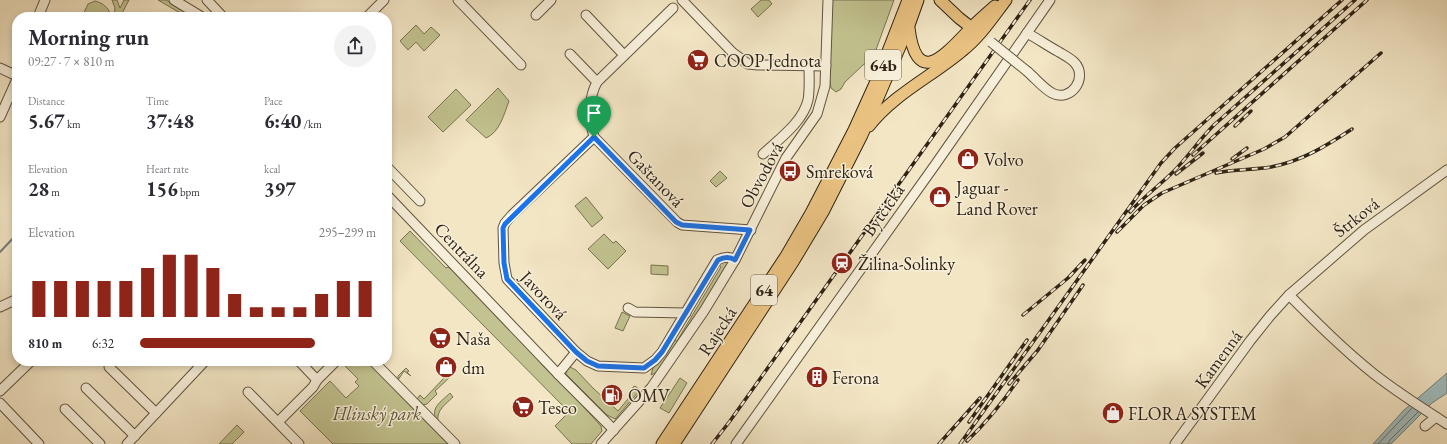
<!DOCTYPE html>
<meta charset="utf-8">
<style>
:root{--surface:#fff;--page:#f2f2f3;--text:#2b2b33;--muted:#7c7c81;--accent:#8f2418}
body{margin:0;font-family:"EB Garamond",serif;background:var(--page);color:var(--text);height:100vh;display:flex;flex-direction:column;font-size:15px;white-space:nowrap}
*{box-sizing:border-box;margin:0}
p{font-size:13px;color:var(--muted)}
.icon{flex:none;width:22px;height:22px;fill:none;stroke:currentColor;stroke-width:2;stroke-linecap:round;stroke-linejoin:round}
.map{position:relative;flex:1;overflow:hidden}
.details{position:absolute;left:12px;top:12px;width:380px;height:354px;display:flex;flex-direction:column;background:var(--surface);border-radius:16px;box-shadow:0 2px 6px #0003}
.details>*{flex:none}
.pin{position:absolute;display:grid;place-items:center;width:34px;height:34px;color:#fff;margin:-41px -17px;border-radius:50% 50% 50% 0;rotate:-45deg;box-shadow:0 0 4px #0007}
.pin .icon{rotate:45deg}
.round{display:grid;place-items:center;flex:none;width:42px;height:42px;border-radius:21px;background:var(--page)}
.overview{display:flex;align-items:center;justify-content:space-between;height:68px;padding:0 16px}
h1{font-size:22px;font-weight:700;line-height:30px}
.metrics{display:grid;grid-template-columns:repeat(3,1fr);gap:6px;height:68px;padding:4px 16px}
.metrics div{display:grid;align-content:center}
.metrics b{font-size:20px;font-weight:700}
.metrics small{font-size:11px;font-weight:400}
.metrics p{font-size:11px}
.chart{height:112px;padding:8px 16px}
.chart p{display:flex;justify-content:space-between}
.chart svg{width:100%;height:72px;margin-top:4px;stroke:var(--accent);stroke-width:6}
ul{padding:0 16px;list-style:none;font-size:13px}
li{display:grid;grid-template-columns:64px 48px 1fr;align-items:center;height:30px}
li i{height:10px;border-radius:5px;background:var(--accent)}
.map>svg:first-child{display:block}
.green{fill:#c2c390;stroke:#787352}
.water{fill:#a0bdbf;stroke:#737f7b}
.lines{fill:none;stroke-linecap:round;stroke-linejoin:round}
.shore{stroke:#68706a;stroke-width:1}
.stream{stroke:#737f7b;stroke-width:2}
.minor-casing{stroke:#605441;stroke-width:11}
.major-casing{stroke:#2f2315;stroke-width:13}
.minor{stroke:#f7efd9;stroke-width:9}
.major{stroke:#eac382;stroke-width:11}
.rail-casing{stroke:#2f2315;stroke-width:3.5}
.rail{stroke:#f7efd9;stroke-width:2;stroke-dasharray:6;stroke-linecap:butt}
.minor-bridge-casing{stroke:#605441;stroke-width:11;stroke-linecap:butt}
.minor-bridge{stroke:#f7efd9;stroke-width:9}
.route-casing{stroke:#fff;stroke-width:8}
.route{stroke:#1a73e8;stroke-width:5}
.labels{text-anchor:middle;dominant-baseline:central;stroke-width:3;stroke-linejoin:round;paint-order:stroke}
.shield{fill:#f7efd9;stroke:#6b6050;stroke-width:1}
.shield-label{font-size:17px;font-weight:bold;fill:#2f2315}
.poi-label{font-size:18px;fill:#2f2315;stroke:#f7efd9;text-anchor:start}
.street-label{font-size:18px;fill:#2f2315;stroke:#f7efd9}
.park-label{font-size:18px;font-style:italic;fill:#5b533a;stroke:#f7efd9}
</style>
<div class="map">
<svg width="1447" height="444" viewBox="0 0 1447 444">
<rect width="100%" height="100%" fill="#f3e6c5"/>
<filter id="stains"><feTurbulence type="fractalNoise" baseFrequency=".005" numOctaves="4"/><feColorMatrix values="0 0 0 0 .2 0 0 0 0 .09 0 0 0 0 .02 0 0 0 .5 -.17"/></filter>
<radialGradient id="worn" r=".72"><stop offset=".6" stop-color="#630" stop-opacity="0"/><stop offset="1" stop-color="#630" stop-opacity=".3"/></radialGradient>
<g class="green">
<path d="M112,0H117L120,8L124,0H129L120,17H114L115,8Z"/>
<path d="M158,0H166L195,17H187Z"/>
<path d="M761,0H769L772,4L758,17L751,9Z"/>
<path d="M831,0H894L873,58L863,65L845,82L841,89L836,92L831,88L829,77Z"/>
<path d="M95,1C101,2 110,8 110,15L108,17H82L88,4Z"/>
<path d="M416,25L424,34L431,27L440,35L424,51L416,42L408,50L400,41Z"/>
<path d="M498,88L509,101C504,114 500,132 486,138L466,120Z"/>
<path d="M456,89L471,105L443,132L428,117Z"/>
<path d="M720,171L727,178L716,187L710,181Z"/>
<path d="M586,197L603,218L592,227L575,206Z"/>
<path d="M410,231L446,268L448,267L460,275L549,372L570,392L601,426L602,431L591,444H572L555,426L569,412L400,241Z"/>
<path d="M604,234L613,243L616,241L626,251L608,269L588,249Z"/>
<path d="M721,261L730,262L712,292L657,372L651,375L654,364L673,340L677,341L721,267L718,264Z"/>
<path d="M651,265L668,266V275L651,274Z"/>
<path d="M622,312L630,316L623,331L615,328Z"/>
<path d="M344,361H369L451,444H333L300,411L330,381L346,398L359,386L355,382L358,379L342,363Z"/>
<path d="M570,367L576,370L593,388L618,411L628,399L633,387L635,386L640,390L615,419L607,415L566,374L567,369Z"/>
<path d="M406,368L409,371L407,372L411,376L404,371L398,380L417,399L420,395L424,399L444,378L441,375L444,371L450,377L435,391L437,394L427,404L422,405L398,381V376Z"/>
<path d="M680,378L687,383L669,413L660,408Z"/>
<path d="M450,393L453,397C447,403 436,410 438,421C428,409 442,401 450,393Z"/>
<path d="M237,425L244,432L232,444H219Z"/>
</g>
<path class="water" d="M1447,373V393L1432,403L1391,444H1373L1404,410Z"/>
<g class="lines">
<g class="shore">
<path d="M1378,444L1412,408"/>
<path d="M1388,444L1390,440L1418,412"/>
</g>
<path class="stream" d="M0,252L17,234"/>
<g class="minor-casing">
<g id="minor">
<path d="M174,0L202,17"/>
<path d="M207,0L223,17"/>
<path d="M458,0L521,65"/>
<path d="M682,0L733,53L748,64L758,65L826,66"/>
<path d="M673,8L597,82C588,99 589,119 594,137L677,222L682,225L751,230"/>
<path d="M536,15L551,0"/>
<path d="M586,15L624,55"/>
<path d="M38,17L45,0"/>
<path d="M367,17L384,0"/>
<path d="M1027,33C1038,39 1048,46 1059,52C1064,55 1070,58 1074,62C1089,77 1071,103 1052,93C1043,88 1036,79 1028,72"/>
<path d="M570,54L597,82"/>
<path d="M0,68L17,76"/>
<path d="M0,117L17,79"/>
<path d="M594,137L512,215L505,223L503,228L504,263L507,279L576,352L587,361L598,366L644,368L655,360L662,352L717,260C724,257 729,256 735,260"/>
<path d="M763,154C779,139 803,122 808,100C810,89 809,77 809,66"/>
<path d="M387,167L420,201"/>
<path d="M387,195L558,374L614,430"/>
<path d="M1289,295C1317,323 1344,350 1374,374C1397,392 1422,408 1447,424"/>
<path d="M0,307L17,299"/>
<path d="M628,308L635,312L686,313"/>
<path d="M299,361L317,380"/>
<path d="M373,361L455,444"/>
<path d="M109,367L156,413"/>
<path d="M558,374L576,352"/>
<path d="M86,388L135,436"/>
<path d="M0,391L31,361"/>
<path d="M248,392L299,444"/>
<path d="M0,403L39,444"/>
<path d="M65,409L100,444"/>
<path d="M278,422L313,387L317,380L336,361"/>
<path d="M1425,426L1436,417"/>
<path d="M127,444L205,361"/>
<path d="M601,444L651,388L704,311L735,260L786,158L817,114L825,86L828,0"/>
<path d="M736,444L935,165L1050,0"/>
<path d="M1175,444L1250,341L1270,316L1289,295L1364,230L1447,170"/>
</g>
</g>
<g class="major-casing">
<g id="major">
<path d="M940,0L959,18L977,32"/>
<path d="M909,28C917,92 948,51 972,27C979,20 987,13 995,6"/>
<path d="M869,126C894,94 931,77 962,51C980,37 993,17 1006,0"/>
<path d="M662,444L786,256L811,213L854,130L878,77L908,0"/>
<path d="M674,444L793,262L823,212L862,135L908,28L918,0"/>
</g>
</g>
<use href="#minor" class="minor"/>
<use href="#major" class="major"/>
<g class="rail-casing">
<g id="rail">
<path d="M1235,126L1251,111"/>
<path d="M1193,155L1367,0"/>
<path d="M1232,159L1247,148"/>
<path d="M1216,173C1234,169 1253,170 1271,167C1302,161 1326,146 1352,129"/>
<path d="M1176,174L1203,153"/>
<path d="M1130,212C1143,197 1159,186 1173,172C1188,157 1199,140 1214,125L1355,0"/>
<path d="M1117,232L1144,205L1162,193L1264,149L1285,137L1381,53"/>
<path d="M1023,315L1068,278L1085,260"/>
<path d="M1009,384L1038,350L1083,285"/>
<path d="M969,422L1027,340"/>
<path d="M967,441C986,423 1003,402 1018,380"/>
<path d="M712,444L730,421L1030,0"/>
<path d="M939,444L980,398"/>
<path d="M960,444L1161,163L1175,148L1342,0"/>
</g>
</g>
<use href="#rail" class="rail"/>
<g class="minor-bridge-casing">
<path id="minor-bridge" d="M991,42L1028,72"/>
</g>
<use href="#minor-bridge" class="minor-bridge"/>
</g>
<g class="lines">
<g class="route-casing">
<path id="route" d="M594,137L676,222L682,225L750,230L735,260C729,256 724,257 718,260L662,352L655,360L644,368L598,366L587,361L576,352L507,279L504,263L503,228L505,224Z"/>
</g>
<use href="#route" class="route"/>
</g>
<defs>
<g id="supermarket-disc" transform="scale(1.15)"><circle r="9.5" fill="#8f2418" stroke="#f7efd9"/><path d="M-6-5.5h2.5l.6 2H6L4.5 2H-2.5L-4.4-4H-6ZM-1.5 3.2a1.3 1.3 0 1 0 .1 0ZM3 3.2a1.3 1.3 0 1 0 .1 0Z" fill="#fff"/></g>
<g id="shop-disc" transform="scale(1.15)"><circle r="9.5" fill="#8f2418" stroke="#f7efd9"/><path d="M-5-2.5h2.3a2.7 3.5 0 0 1 5.4 0H5L5.5 6h-11ZM-1.5-2.5h3a1.5 2.3 0 0 0-3 0Z" fill="#fff"/></g>
<g id="bus-disc" transform="scale(1.15)"><circle r="9.5" fill="#8f2418" stroke="#f7efd9"/><path d="M-5-6H5V4H4V6H2V4H-2V6H-4V4H-5ZM-3.5-4V0h7V-4ZM-3.5 1.2v1.5H-2V1.2ZM2 1.2v1.5H3.5V1.2Z" fill="#fff"/></g>
<g id="station-disc" transform="scale(1.15)"><circle r="9.5" fill="#8f2418" stroke="#f7efd9"/><path d="M-3-6H3Q5-6 5-4V2Q5 4 3 4L4.5 6H3L1.5 4h-3L-3 6H-4.5L-3 4Q-5 4-5 2V-4Q-5-6-3-6ZM-3.5-4v3h7v-3ZM-3.5 1v1.5H-2V1ZM2 1v1.5H3.5V1Z" fill="#fff"/></g>
<g id="building-disc" transform="scale(1.15)"><circle r="9.5" fill="#8f2418" stroke="#f7efd9"/><path d="M-4-6H4V6H1V3H-1V6H-4ZM-2.5-4.3h1.7v1.8h-1.7ZM.8-4.3h1.7v1.8H.8ZM-2.5-1h1.7V.8h-1.7ZM.8-1h1.7V.8H.8Z" fill="#fff"/></g>
<g id="fuel-disc" transform="scale(1.15)"><circle r="9.5" fill="#8f2418" stroke="#f7efd9"/><path d="M-5.5-6h7V0h2V4h1.3V-2.5L3-4.5l.8-.8L6-3V5H2.5V1h-1V6h-7ZM-4.2-4.7v3.2H.2V-4.7Z" fill="#fff"/></g>
</defs>
<g fill-rule="evenodd">
<use href="#supermarket-disc" x="698" y="60"/>
<use href="#shop-disc" x="968" y="159"/>
<use href="#bus-disc" x="790" y="171"/>
<use href="#shop-disc" x="940" y="197"/>
<use href="#station-disc" x="842" y="263"/>
<use href="#supermarket-disc" x="440" y="338"/>
<use href="#shop-disc" x="446" y="367"/>
<use href="#building-disc" x="817" y="377"/>
<use href="#fuel-disc" x="612" y="395"/>
<use href="#supermarket-disc" x="523" y="407"/>
<use href="#shop-disc" x="1113" y="413"/>
</g>
<g class="labels">
<g class="shield">
<rect x="865" y="50" width="36" height="30" rx="3"/>
<rect x="751" y="275" width="26" height="30" rx="3"/>
</g>
<g class="shield-label">
<text x="883" y="65">64b</text>
<text x="764" y="290">64</text>
</g>
<g class="poi-label">
<text x="714" y="60">COOP Jednota</text>
<text x="984" y="159">Volvo</text>
<text x="806" y="171">Smreková</text>
<text x="956" y="187">Jaguar -<tspan x="956" dy="21">Land Rover</tspan></text>
<text x="858" y="263">Žilina-Solinky</text>
<text x="456" y="338">Naša</text>
<text x="462" y="367">dm</text>
<text x="832" y="377">Ferona</text>
<text x="628" y="395">OMV</text>
<text x="538" y="407">Tesco</text>
<text x="1128" y="413">FLORA SYSTEM</text>
</g>
<g class="street-label">
<text transform="translate(761 175) rotate(-62)">Obvodová</text>
<text transform="translate(656 178) rotate(46)">Gaštanová</text>
<text transform="translate(883 210) rotate(-55)">Bytčická</text>
<text transform="translate(1356 217) rotate(-38)">Štrková</text>
<text transform="translate(462 250) rotate(46)">Centrálna</text>
<text transform="translate(544 295) rotate(47)">Javorová</text>
<text transform="translate(717 331) rotate(-57)">Rajecká</text>
<text transform="translate(1218 359) rotate(-54)">Kamenná</text>
</g>
<g class="park-label">
<text x="377" y="413">Hlinský park</text>
</g>
</g>
<rect width="100%" height="100%" filter="url(#stains)"/>
<rect width="100%" height="100%" fill="url(#worn)"/>
</svg>
<div class="pin" style="left:594px;top:137px;background:#1e9e55"><svg class="icon" aria-label="arrive" viewBox="0 0 24 24"><path d="M6 21V4h12l-3 4 3 4H6"/></svg></div>
<section class="details">
<div class="overview"><div><h1>Morning run</h1><p>09:27 · 7 × 810 m</p></div><a class="round"><svg class="icon" aria-label="share" viewBox="0 0 24 24"><path d="M12 15V3M7 8l5-5 5 5M5 13v7h14v-7"/></svg></a></div>
<div class="metrics">
<div><p>Distance</p><b>5.67<small> km</small></b></div>
<div><p>Time</p><b>37:48</b></div>
<div><p>Pace</p><b>6:40<small> /km</small></b></div>
</div>
<div class="metrics">
<div><p>Elevation</p><b>28<small> m</small></b></div>
<div><p>Heart rate</p><b>156<small> bpm</small></b></div>
<div><p>kcal</p><b>397</b></div>
</div>
<div class="chart"><p><span>Elevation</span>295–299 m</p>
<svg viewBox="0 0 160 44" preserveAspectRatio="none"><path d="M5 44V22M15 44V22M25 44V22M35 44V22M45 44V22M55 44V14M65 44V6M75 44V6M85 44V14M95 44V30M105 44V38M115 44V38M125 44V38M135 44V30M145 44V22M155 44V22"/></svg>
</div>
<ul>
<li><b>810 m</b>6:32<i style="width:74%"></i></li>
</ul>
</section>
</div>
